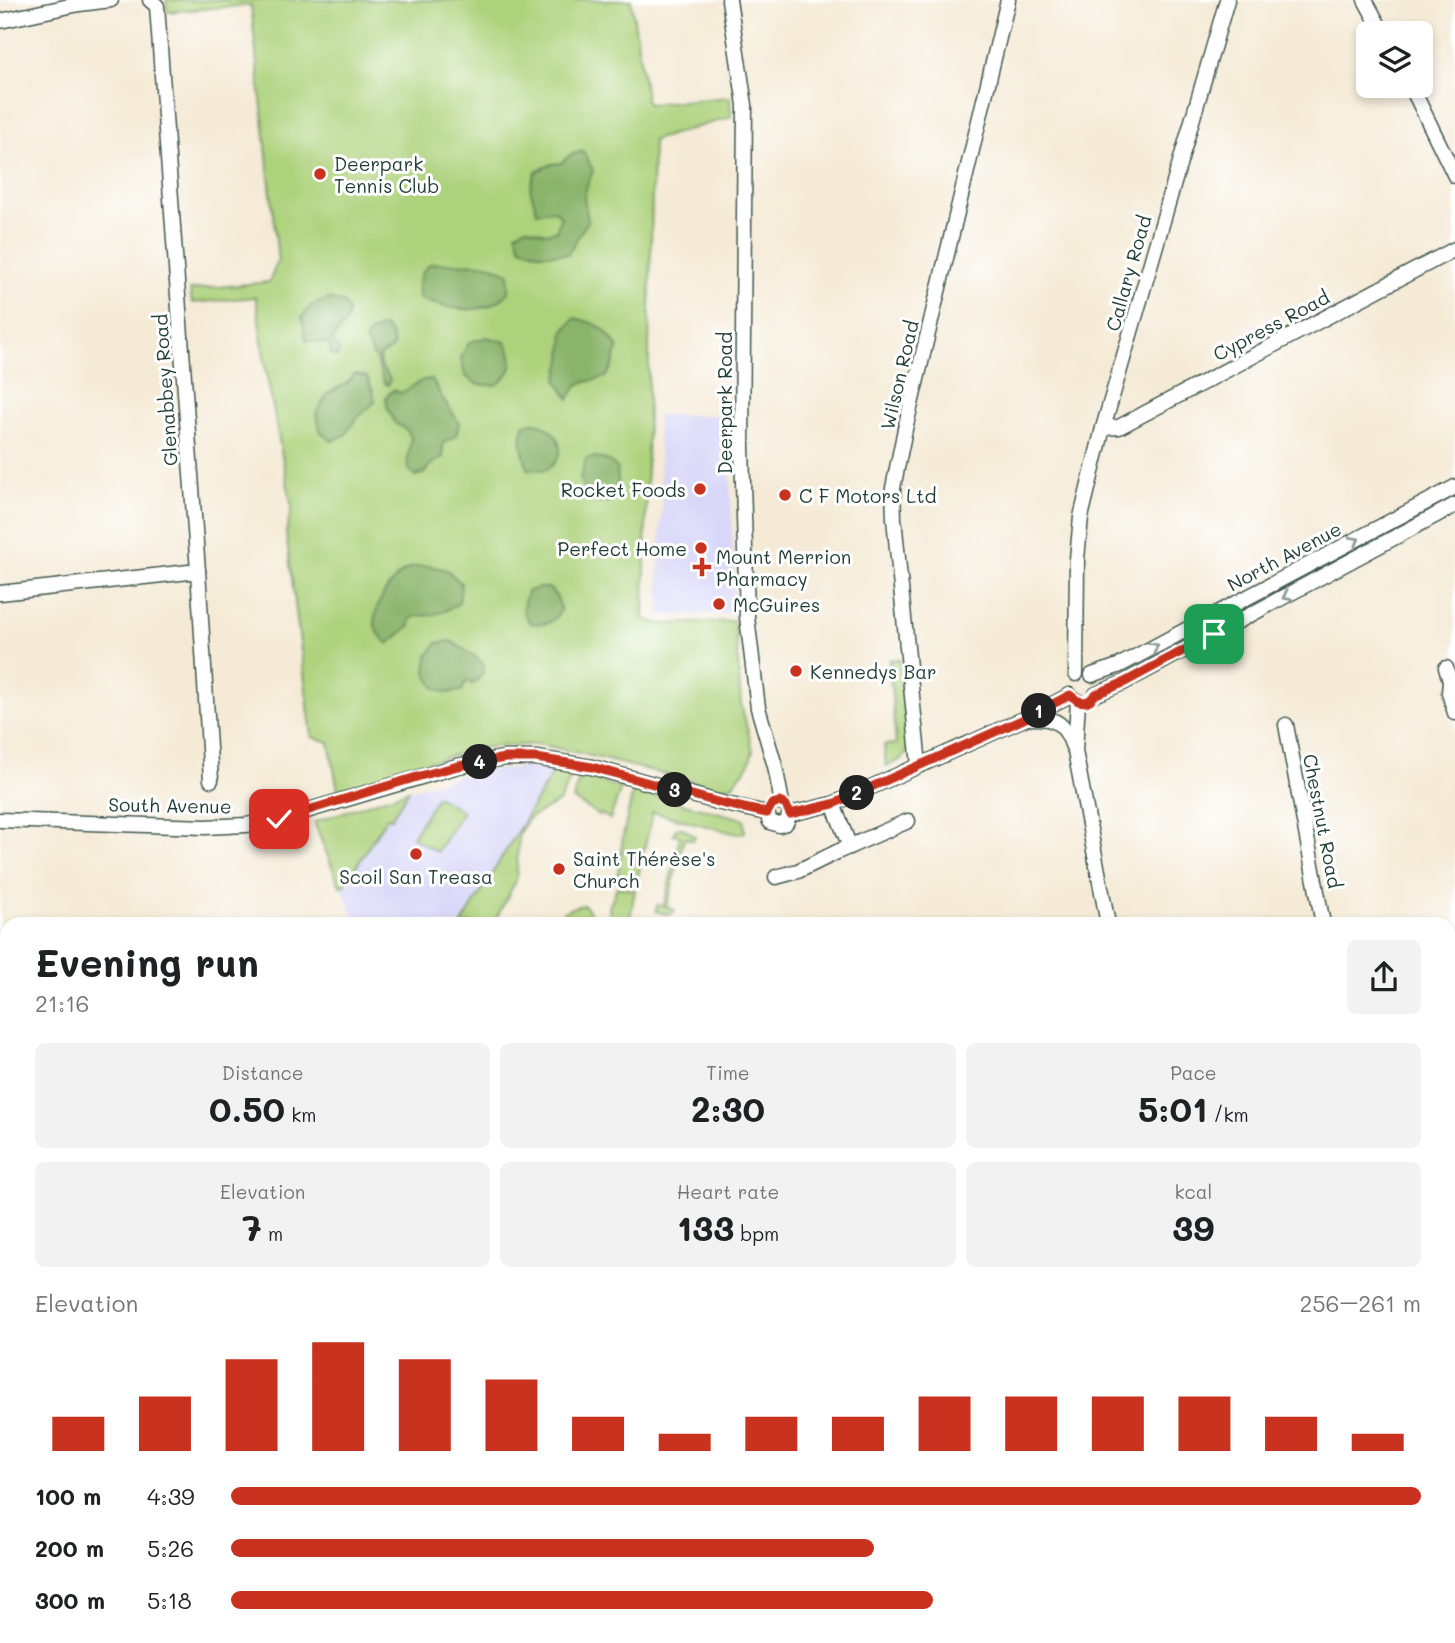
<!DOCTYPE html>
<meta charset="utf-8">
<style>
:root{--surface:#fff;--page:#f2f2f2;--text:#202124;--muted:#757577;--accent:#c8321e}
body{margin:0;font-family:Mali,sans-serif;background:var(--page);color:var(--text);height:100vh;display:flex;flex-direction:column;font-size:26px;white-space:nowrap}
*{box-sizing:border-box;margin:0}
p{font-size:23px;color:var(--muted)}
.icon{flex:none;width:38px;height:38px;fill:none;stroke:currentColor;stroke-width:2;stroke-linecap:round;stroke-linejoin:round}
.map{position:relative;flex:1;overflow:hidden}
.drawer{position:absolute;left:0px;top:917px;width:1456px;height:726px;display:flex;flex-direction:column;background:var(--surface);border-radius:21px 21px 0 0;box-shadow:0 4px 10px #0003}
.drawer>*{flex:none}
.fabs{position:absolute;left:1356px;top:21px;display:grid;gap:14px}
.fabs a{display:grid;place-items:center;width:77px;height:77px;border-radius:10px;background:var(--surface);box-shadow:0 4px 10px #0003;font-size:35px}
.pin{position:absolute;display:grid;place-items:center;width:60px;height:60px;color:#fff;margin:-30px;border-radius:14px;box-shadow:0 4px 10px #0006}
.km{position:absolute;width:35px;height:35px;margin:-18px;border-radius:50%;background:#222;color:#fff;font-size:19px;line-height:35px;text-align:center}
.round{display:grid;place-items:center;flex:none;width:74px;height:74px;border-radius:10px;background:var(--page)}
.head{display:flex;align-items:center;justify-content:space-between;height:119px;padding:0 35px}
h1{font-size:38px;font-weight:700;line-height:52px}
.metrics{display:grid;grid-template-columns:repeat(3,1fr);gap:10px;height:119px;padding:7px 35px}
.metrics div{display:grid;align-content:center;border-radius:10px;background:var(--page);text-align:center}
.metrics b{font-size:35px;font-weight:700}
.metrics small{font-size:19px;font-weight:400}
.metrics p{font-size:19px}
.chart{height:196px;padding:14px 35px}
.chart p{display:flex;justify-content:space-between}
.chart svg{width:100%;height:126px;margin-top:7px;stroke:var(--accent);stroke-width:6}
ul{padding:0 35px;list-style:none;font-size:23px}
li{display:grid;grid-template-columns:112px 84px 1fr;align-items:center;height:52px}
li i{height:18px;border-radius:9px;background:var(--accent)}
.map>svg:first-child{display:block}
.built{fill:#d8d7f8}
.green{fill:#add27b;stroke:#668858;stroke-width:2}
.forest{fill:#8ab46b;stroke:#547850;stroke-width:2}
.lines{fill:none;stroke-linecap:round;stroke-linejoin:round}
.minor-casing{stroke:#3f574c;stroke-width:17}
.major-casing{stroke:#3f574c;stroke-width:20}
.highway-casing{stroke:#3f574c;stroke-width:24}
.minor{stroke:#fff;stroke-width:14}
.major{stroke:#fff;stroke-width:18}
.highway{stroke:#fff;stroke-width:21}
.oneway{stroke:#8f9e9a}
.route-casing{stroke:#fff;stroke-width:14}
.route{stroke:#c8321e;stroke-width:9}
.poi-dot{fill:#c8321e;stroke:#fff;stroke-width:2.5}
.labels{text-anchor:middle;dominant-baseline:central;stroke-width:6;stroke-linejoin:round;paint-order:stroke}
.poi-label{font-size:19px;fill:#1f3d34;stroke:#fff;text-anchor:start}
.street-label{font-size:19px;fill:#1f3d34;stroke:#fff}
</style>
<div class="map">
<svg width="1455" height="1643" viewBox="0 0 1455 1643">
<rect width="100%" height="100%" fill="#fff"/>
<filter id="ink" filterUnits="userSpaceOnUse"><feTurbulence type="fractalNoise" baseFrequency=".0143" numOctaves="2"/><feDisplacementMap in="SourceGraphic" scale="14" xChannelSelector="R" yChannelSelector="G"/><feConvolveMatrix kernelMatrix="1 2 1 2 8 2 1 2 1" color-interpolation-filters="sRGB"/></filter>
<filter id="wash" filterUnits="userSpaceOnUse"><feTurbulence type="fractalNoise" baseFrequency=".00686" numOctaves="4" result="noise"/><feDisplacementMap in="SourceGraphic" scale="28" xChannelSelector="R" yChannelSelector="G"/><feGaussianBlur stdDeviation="1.57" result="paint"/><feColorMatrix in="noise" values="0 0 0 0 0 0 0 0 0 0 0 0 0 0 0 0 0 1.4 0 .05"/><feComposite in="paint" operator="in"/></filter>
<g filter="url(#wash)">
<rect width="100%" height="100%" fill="#f4ead5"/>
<g class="built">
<path d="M657,415H728L735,613L660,616L658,560L662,507Z"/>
<path d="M527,767H556L462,924H357L314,822L409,790L477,771Z"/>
<path d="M0,1457L7,1472V1636H81L84,1643H0Z"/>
<path d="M582,1636H687L690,1643H582Z"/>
<path d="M1143,1636H1238L1239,1643H1145Z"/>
</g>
<g class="green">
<path d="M166,0H631L647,104L730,97L731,117L653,140L644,619L660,624L735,621L741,704L753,751L748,766L732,785L720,788L575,752L538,744L477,748L338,790L329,742L312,737L286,533L292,508L265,365L256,297L192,303L190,290L269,282L278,260L251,5L167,12Z"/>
<path d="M898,659L900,660L908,747C907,759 896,762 886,766L884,745L896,744L889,660Z"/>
<path d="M556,767L573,773L559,802L529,818L519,833L516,881L493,924H462Z"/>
<path d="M580,776L621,788L610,819L601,814L600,816L573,799Z"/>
<path d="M409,790L391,818L387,817L345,885L340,886L314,822Z"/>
<path d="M633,791L744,819L745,832L737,834L653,812L636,885L617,881L623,836Z"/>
<path d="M437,796L463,811L437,852L412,837Z"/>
<path d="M683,828L695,836L693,840L684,838L667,907L675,910L670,915L656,911L657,905L664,906L680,836L673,834L676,829Z"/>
<path d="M617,887L635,890L629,924H611L609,907Z"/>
<path d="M584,905L590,912L594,924H554C561,911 570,907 584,905Z"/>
<path d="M0,1536L7,1551V1636H47L50,1643H0Z"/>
</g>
<g class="forest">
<path d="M583,151L593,170L586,189L584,198L588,220L568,254H542L521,247L516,233L526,227L545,233L556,231L561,217L555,210L537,212L530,188L536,171L552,164L561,163L570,155Z"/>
<path d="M432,263L488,264L509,273V292C487,318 447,310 419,298C417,283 419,271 432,263Z"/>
<path d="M329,299L343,303L348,310L347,321L336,334L333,342L339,350L337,357L331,354L329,344L306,340L302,317L312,305Z"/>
<path d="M575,318C600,324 604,327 618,348L612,367L606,377L578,384L569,399L557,380L562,360L564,331Z"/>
<path d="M384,327L391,335L394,345L391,349L379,357L380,365L390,379L388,385L384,383L376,360L365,340L372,331Z"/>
<path d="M487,337L506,342C516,362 513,372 497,385H479L465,376L461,356L470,342Z"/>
<path d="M355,374L367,377L373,391L375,402L357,418L345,435L332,441L320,431L319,423L316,414L328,393L346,384Z"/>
<path d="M432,379L441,396L459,423L456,436L443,443V457L429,466L425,473L415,476L407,466L411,438L407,430L395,423L387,407L386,397L393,390L401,393L423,380Z"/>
<path d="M534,423C552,424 568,446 555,462C553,466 549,467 545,470L528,469C523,453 518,440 525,424Z"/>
<path d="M596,457L609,461L617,468L618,484L611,501C591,506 586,495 580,478L586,459Z"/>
<path d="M430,566L447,570L461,583L459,603C450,609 441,614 430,615C422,616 418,615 411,618L410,626L388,644C385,640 379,635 377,631C368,612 391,577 408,569C414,566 424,566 430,566Z"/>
<path d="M539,588H549L557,597L561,610C552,624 547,625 530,623C520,610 522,606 528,591Z"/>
<path d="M451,641L477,658L484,665L482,675L473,684L466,681L462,691L446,693L434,687L426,672L428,656L437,643Z"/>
</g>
</g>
<g filter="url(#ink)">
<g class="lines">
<g class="minor-casing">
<g id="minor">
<path d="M150,0L157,6L198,571L211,780"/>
<path d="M729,0L745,105L742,448L747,617L758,708L775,766L782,803"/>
<path d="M1365,0L1383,33"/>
<path d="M0,21L79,4L111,0"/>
<path d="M1411,86L1455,176"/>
<path d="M1103,428L1119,427L1455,249"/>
<path d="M0,593L198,571"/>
<path d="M1446,668L1450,681L1449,693L1455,713"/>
<path d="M1076,674L1077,559L1081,517L1103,428L1227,0"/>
<path d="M1092,675L1118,666L1455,487"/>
<path d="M1096,694L1123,683L1455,505"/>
<path d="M1078,701L1075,751L1108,924"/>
<path d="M1032,718C1056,717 1065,724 1073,747"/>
<path d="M1286,725L1323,924"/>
<path d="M919,765L894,519L893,488L905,429L1008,0"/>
<path d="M833,804L850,847"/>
<path d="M767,813L770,822L779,825L786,823L790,814"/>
<path d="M790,814L833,804L1026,718L1070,695"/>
<path d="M0,820L205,827L246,825L279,819L458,766L505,758H536L592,767L721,803L767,813"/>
<path d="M776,877L798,871L837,852L908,821"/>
<path d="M1449,1002H1455"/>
<path d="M0,1077L7,1073"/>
<path d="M1449,1125L1455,1147"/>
<path d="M0,1161L7,1175"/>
<path d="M0,1200L7,1197"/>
<path d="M233,1636L236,1643"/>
<path d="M1330,1639L1336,1643"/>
</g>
</g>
<g class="major-casing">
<g id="major">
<path d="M1449,1465L1455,1463"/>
<path d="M1449,1498L1455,1496"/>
<path d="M961,1636V1638L972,1643"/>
<path d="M1033,1643L1063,1636"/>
</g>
</g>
<g class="highway-casing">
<g id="highway">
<path d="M907,1636L909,1643"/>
<path d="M849,1643L888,1636"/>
</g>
</g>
<use href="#minor" class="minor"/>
<use href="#major" class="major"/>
<use href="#highway" class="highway"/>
</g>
<defs><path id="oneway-chevron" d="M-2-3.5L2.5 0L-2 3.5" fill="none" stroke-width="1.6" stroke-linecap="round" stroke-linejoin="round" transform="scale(1.75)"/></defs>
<g class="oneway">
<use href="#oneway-chevron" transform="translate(1355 541) rotate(-28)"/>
<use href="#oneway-chevron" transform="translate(1287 596) rotate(152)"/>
<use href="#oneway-chevron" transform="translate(1154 647) rotate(-28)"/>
</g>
</g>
<g class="lines" filter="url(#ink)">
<g class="route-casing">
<path id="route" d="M279,819L420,776L458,766L505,758H536L592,767L721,803L767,813L772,804L779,802L786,805L790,814L833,804L1026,718L1070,695L1078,701L1086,702L1090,700L1096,694L1123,683L1214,634"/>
</g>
<use href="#route" class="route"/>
</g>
<g class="poi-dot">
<circle cx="320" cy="174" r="7"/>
<circle cx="700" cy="489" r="7"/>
<circle cx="785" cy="495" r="7"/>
<circle cx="701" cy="548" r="7"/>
<path d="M698.5 556.5h7v7h7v7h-7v7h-7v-7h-7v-7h7z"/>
<circle cx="719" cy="604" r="7"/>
<circle cx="796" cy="671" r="7"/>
<circle cx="416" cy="854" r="7"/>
<circle cx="559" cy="869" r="7"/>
</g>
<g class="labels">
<g class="poi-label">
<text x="334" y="163">Deerpark<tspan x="334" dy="22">Tennis Club</tspan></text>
<text x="686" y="489" text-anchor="end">Rocket Foods</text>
<text x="799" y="495">C F Motors Ltd</text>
<text x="687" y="548" text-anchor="end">Perfect Home</text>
<text x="716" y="556">Mount Merrion<tspan x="716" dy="22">Pharmacy</tspan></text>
<text x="733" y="604">McGuires</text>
<text x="810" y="671">Kennedys Bar</text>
<text x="573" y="858">Saint Thérèse's<tspan x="573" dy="22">Church</tspan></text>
<text x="416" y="876" text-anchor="middle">Scoil San Treasa</text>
</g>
<g class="street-label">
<text transform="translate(1128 273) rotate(-74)">Callary Road</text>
<text transform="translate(1271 325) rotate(-28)">Cypress Road</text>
<text transform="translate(899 375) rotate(-77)">Wilson Road</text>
<text transform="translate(165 390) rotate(-94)">Glenabbey Road</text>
<text transform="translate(724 403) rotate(-90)">Deerpark Road</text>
<text transform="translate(1284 556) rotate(-28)">North Avenue</text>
<text transform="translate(170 805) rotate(1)">South Avenue</text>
<text transform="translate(1323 821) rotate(79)">Chestnut Road</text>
</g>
</g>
</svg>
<div class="fabs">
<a><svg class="icon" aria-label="layers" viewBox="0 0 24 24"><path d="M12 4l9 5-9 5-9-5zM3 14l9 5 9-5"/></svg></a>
</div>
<div class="pin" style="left:1214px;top:634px;background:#1e9e55"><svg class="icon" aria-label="arrive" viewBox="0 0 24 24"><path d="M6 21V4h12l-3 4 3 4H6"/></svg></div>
<div class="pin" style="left:279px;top:819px;background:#d93025"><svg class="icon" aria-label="check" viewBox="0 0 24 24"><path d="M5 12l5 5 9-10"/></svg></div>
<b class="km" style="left:1039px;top:711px">1</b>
<b class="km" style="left:857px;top:793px">2</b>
<b class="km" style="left:675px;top:790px">3</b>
<b class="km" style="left:480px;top:762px">4</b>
<section class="drawer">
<div class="head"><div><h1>Evening run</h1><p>21:16</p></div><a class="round"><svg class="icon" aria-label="share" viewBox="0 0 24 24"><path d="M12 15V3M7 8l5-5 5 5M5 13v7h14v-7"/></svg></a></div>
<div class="metrics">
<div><p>Distance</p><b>0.50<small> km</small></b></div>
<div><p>Time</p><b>2:30</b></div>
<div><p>Pace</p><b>5:01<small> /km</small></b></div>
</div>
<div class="metrics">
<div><p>Elevation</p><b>7<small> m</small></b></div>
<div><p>Heart rate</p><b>133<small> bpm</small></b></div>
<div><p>kcal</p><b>39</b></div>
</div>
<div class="chart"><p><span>Elevation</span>256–261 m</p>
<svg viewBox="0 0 160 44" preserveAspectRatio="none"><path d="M5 44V32M15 44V25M25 44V12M35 44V6M45 44V12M55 44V19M65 44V32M75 44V38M85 44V32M95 44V32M105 44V25M115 44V25M125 44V25M135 44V25M145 44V32M155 44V38"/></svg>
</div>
<ul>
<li><b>100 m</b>4:39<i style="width:100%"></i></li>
<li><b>200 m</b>5:26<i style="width:54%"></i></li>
<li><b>300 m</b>5:18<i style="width:59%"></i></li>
</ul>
</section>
</div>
